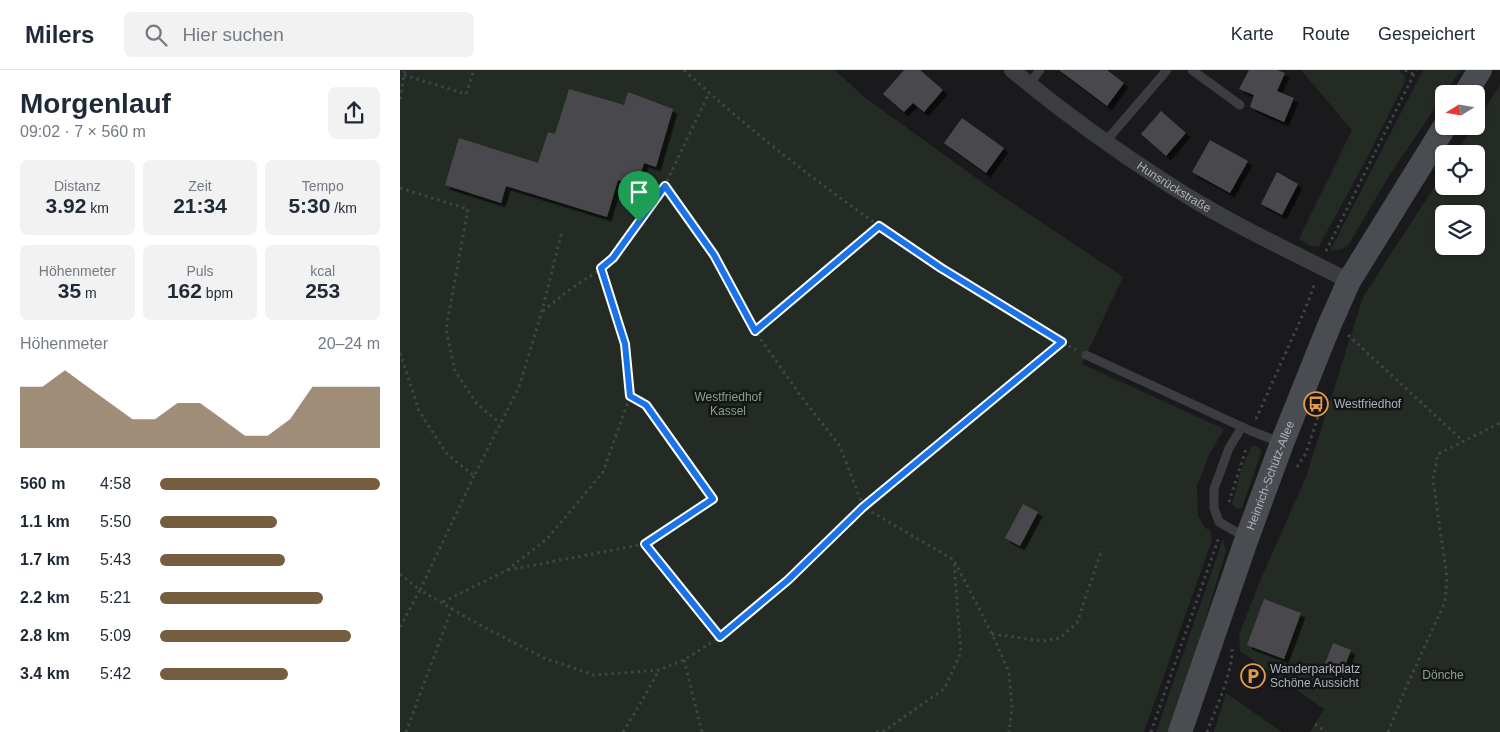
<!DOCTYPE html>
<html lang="de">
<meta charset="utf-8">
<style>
:root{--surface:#fff;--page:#f2f2f3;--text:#1f2937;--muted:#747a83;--line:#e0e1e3;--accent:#775d40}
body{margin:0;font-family:Arial,sans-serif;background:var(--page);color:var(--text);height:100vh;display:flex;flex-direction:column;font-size:19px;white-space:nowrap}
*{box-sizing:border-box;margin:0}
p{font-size:16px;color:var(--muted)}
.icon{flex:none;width:28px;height:28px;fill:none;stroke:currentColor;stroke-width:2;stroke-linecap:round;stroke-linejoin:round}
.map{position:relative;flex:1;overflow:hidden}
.sheet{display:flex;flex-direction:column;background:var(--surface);width:400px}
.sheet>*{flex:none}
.needle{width:32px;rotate:259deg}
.tools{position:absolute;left:1035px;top:15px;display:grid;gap:10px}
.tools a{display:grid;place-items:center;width:50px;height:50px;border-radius:8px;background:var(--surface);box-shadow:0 1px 4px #0004;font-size:25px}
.pin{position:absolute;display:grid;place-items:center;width:42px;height:42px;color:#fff;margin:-51px -21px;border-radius:50% 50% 50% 0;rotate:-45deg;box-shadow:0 0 5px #0007}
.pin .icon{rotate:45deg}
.round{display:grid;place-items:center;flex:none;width:52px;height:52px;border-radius:8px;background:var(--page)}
.summary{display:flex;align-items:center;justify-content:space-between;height:85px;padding:0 20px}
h1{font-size:28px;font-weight:600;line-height:38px}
.figures{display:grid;grid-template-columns:repeat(3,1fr);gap:8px;height:85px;padding:5px 20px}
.figures div{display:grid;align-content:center;border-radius:8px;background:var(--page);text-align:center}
.figures b{font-size:21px;font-weight:600}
.figures small{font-size:14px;font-weight:400}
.figures p{font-size:14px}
.chart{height:140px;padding:10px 20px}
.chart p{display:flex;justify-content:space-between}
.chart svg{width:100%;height:90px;margin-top:5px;fill:var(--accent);opacity:.7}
ul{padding:0 20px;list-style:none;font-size:16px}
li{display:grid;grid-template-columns:80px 60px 1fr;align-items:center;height:38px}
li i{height:12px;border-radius:6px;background:var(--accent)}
header{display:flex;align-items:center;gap:30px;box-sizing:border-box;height:70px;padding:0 25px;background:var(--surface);border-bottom:1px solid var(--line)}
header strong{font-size:24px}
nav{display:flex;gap:28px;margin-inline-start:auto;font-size:18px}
.search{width:350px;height:45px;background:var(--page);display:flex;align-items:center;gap:12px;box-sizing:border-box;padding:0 18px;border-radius:8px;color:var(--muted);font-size:19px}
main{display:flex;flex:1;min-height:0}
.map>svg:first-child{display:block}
.green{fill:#242b24;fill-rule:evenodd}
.building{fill:#494a4e;filter:url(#shadow)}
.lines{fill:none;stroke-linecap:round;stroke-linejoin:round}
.path{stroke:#414447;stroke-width:3;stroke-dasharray:2.5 4;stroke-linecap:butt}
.lane{stroke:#3b3d40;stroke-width:9}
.street{stroke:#3b3d40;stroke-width:16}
.secondary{stroke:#494c50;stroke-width:24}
.route-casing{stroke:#fff;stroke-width:10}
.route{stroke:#1a73e8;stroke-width:6}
.labels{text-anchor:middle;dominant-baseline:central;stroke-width:5;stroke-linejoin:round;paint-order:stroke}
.street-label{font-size:12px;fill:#adb3ba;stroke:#151517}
.park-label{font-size:12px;fill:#88a386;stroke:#151517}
.poi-label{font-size:12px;fill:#adb3ba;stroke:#151517;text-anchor:start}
</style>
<header>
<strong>Milers</strong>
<div class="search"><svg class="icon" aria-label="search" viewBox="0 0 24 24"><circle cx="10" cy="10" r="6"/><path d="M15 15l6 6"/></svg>Hier suchen</div>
<nav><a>Karte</a><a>Route</a><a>Gespeichert</a></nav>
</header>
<main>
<section class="sheet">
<div class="summary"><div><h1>Morgenlauf</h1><p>09:02 · 7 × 560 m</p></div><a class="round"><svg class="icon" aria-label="share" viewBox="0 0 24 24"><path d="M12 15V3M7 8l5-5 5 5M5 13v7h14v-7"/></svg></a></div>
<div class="figures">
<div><p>Distanz</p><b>3.92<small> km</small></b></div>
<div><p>Zeit</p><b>21:34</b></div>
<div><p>Tempo</p><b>5:30<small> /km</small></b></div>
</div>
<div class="figures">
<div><p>Höhenmeter</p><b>35<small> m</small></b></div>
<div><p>Puls</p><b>162<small> bpm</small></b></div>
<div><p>kcal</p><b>253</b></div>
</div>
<div class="chart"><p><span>Höhenmeter</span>20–24 m</p>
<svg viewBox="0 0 160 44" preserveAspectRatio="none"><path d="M0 44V14L10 14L20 6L30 14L40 22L50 30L60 30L70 22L80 22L90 30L100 38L110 38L120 30L130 14L140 14L150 14L160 14V44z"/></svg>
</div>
<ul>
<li><b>560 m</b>4:58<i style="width:100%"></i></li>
<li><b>1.1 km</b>5:50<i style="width:53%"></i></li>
<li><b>1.7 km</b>5:43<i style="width:57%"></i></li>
<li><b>2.2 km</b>5:21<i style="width:74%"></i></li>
<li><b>2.8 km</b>5:09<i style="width:87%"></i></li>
<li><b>3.4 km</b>5:42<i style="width:58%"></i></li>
</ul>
</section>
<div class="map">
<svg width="1100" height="662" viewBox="0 0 1100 662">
<defs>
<filter id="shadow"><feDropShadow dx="4.5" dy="4.5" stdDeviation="0" flood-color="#0009"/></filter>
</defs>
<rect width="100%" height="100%" fill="#1a1a1c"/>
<g class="green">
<path d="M0,0H435L464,27L593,120L723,207L682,294L824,359L809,385L797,416L798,446L805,458L810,460L812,470L744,662H0Z"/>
<path d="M901,0H999L1005,6V12L967,88L919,176H910L899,169L952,60Z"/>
<path d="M1023,0H1061L990,104L949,174L943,179L930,181Z"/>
<path d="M1100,15V662H910L924,639L840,581L839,565L860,511L906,407L963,227L1044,102V116H1076V84H1056L1073,56H1076V52ZM1044,144H1076V176H1044Z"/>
<path d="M852,376H857L862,380L842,438L837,439L832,434L842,397Z"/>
<path d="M823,469L826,481L794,587L768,662H756Z"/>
<path d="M826,623L882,662H814Z"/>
</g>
<g class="building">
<path d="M504,0H520L543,20L524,42L513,33L504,42L483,24Z"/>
<path d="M659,0H707L724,13L707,36Z"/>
<path d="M849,0H877L885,3L877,21L894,28L884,52L850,37L854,25L839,19Z"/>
<path d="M169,19L224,35L228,22L273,39L256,97L244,93L237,116L218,110L207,147L106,116L101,133L45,115L59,68L138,93L148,62L155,64Z"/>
<path d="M761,41L786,63L766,86L741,64Z"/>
<path d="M562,48L604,78L586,103L544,73Z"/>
<path d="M810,70L848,91L830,123L792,102Z"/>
<path d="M877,102L898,114L882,145L861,134Z"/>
<path d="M623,434L638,442L620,476L605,468Z"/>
<path d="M864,529L901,543L884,589L847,575Z"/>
<path d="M933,573L951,580L943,601L925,594Z"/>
</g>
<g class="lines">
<g class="path">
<path d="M284,0C381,89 488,167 601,234C626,249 650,266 676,280"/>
<path d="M1005,0L1013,4"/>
<path d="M4,5L66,24L74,0"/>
<path d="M0,29L5,0"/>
<path d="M265,115L314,185L355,261L400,325L440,376L463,437L554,490L592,564L609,602L612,638L609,662"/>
<path d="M0,118L68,139L46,259L55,301L77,334L100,353"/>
<path d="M926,181L1016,0"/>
<path d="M143,241L169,220L201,199L213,188L265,115L309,23"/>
<path d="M355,261L479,156"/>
<path d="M948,265L1063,371"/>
<path d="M0,283L19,341L47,384L74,406L119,317L142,241L162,161"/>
<path d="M230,326L246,335L313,429L245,474L320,567"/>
<path d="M856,349L904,242L915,213"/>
<path d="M897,397L906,383L920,341"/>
<path d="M74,406L20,520L78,554L144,588L194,605L259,600L284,590L320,567L389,510L463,437L662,272"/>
<path d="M829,432L846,379"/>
<path d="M108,500L245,474"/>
<path d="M0,504L20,520L0,557"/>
<path d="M43,532L107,500L147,469L203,402L230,326L225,274L201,199"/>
<path d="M592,564L643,571L660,568L677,553L702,479"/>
<path d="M284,590L302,662"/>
<path d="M915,654L926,662"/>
<path d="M6,662L52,538"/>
<path d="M223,662L242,631L259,600"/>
<path d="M476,662L484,661L544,619L561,583L554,493"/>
<path d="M751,662L819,467"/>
<path d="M807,662C815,640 833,602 832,579"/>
<path d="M988,662L1004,622L1045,532L1047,508L1033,410L1038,384L1100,353"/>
</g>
<g class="lane">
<path d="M792,0L840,35"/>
<path d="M629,14L640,0"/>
<path d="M706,71L767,0"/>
<path d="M686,285L851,361L882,373"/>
<path d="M842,357L829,378L814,419V438L819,452L847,468"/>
</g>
<path class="street" id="s1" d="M612,0C659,39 711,77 762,110C821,149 886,179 949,211"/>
<g class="secondary">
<path d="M1065,24L1080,0"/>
<path id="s2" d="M780,662L847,468L882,373L929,256L949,211L1045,56"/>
</g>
</g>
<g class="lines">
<g class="route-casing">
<path id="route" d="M265,116L314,185L355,261L479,156L541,198L662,272L463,437L388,510L320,567L245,474L313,429L246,335L230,326L225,274L201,198L213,188Z"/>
</g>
<use href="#route" class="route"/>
</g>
<defs>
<g id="bus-ring" transform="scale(1.25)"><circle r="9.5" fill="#151517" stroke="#e29c4b" stroke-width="1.5"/><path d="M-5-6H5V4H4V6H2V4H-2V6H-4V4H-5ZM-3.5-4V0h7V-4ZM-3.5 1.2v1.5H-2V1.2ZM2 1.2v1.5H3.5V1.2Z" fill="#e29c4b"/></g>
<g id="parking-ring" transform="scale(1.25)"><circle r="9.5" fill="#151517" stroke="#e29c4b" stroke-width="1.5"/><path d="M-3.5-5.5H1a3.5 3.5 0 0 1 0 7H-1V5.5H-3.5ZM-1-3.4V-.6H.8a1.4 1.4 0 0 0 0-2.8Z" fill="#e29c4b"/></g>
</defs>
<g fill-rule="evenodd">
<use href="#bus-ring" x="916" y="334"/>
<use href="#parking-ring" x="853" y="606"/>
</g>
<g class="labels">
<g class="street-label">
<text stroke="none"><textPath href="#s1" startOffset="200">Hunsrückstraße</textPath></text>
<text stroke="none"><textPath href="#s2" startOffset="272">Heinrich-Schütz-Allee</textPath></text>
</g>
<g class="park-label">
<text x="328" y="327">Westfriedhof<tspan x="328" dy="14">Kassel</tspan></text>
<text x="1043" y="605">Dönche</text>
</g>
<g class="poi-label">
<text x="934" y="334">Westfriedhof</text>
<text x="870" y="599">Wanderparkplatz<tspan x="870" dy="14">Schöne Aussicht</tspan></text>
</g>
</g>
</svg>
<div class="tools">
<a><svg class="needle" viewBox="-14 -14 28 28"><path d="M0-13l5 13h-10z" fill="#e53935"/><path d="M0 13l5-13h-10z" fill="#747a83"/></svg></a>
<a><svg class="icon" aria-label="locate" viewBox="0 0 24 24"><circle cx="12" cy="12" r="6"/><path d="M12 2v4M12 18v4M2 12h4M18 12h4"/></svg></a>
<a><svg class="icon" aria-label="layers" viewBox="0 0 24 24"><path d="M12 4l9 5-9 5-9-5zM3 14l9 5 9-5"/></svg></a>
</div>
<div class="pin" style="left:239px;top:152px;background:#1e9e55"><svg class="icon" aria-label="arrive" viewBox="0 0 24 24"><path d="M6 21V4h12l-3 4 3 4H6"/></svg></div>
</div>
</main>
